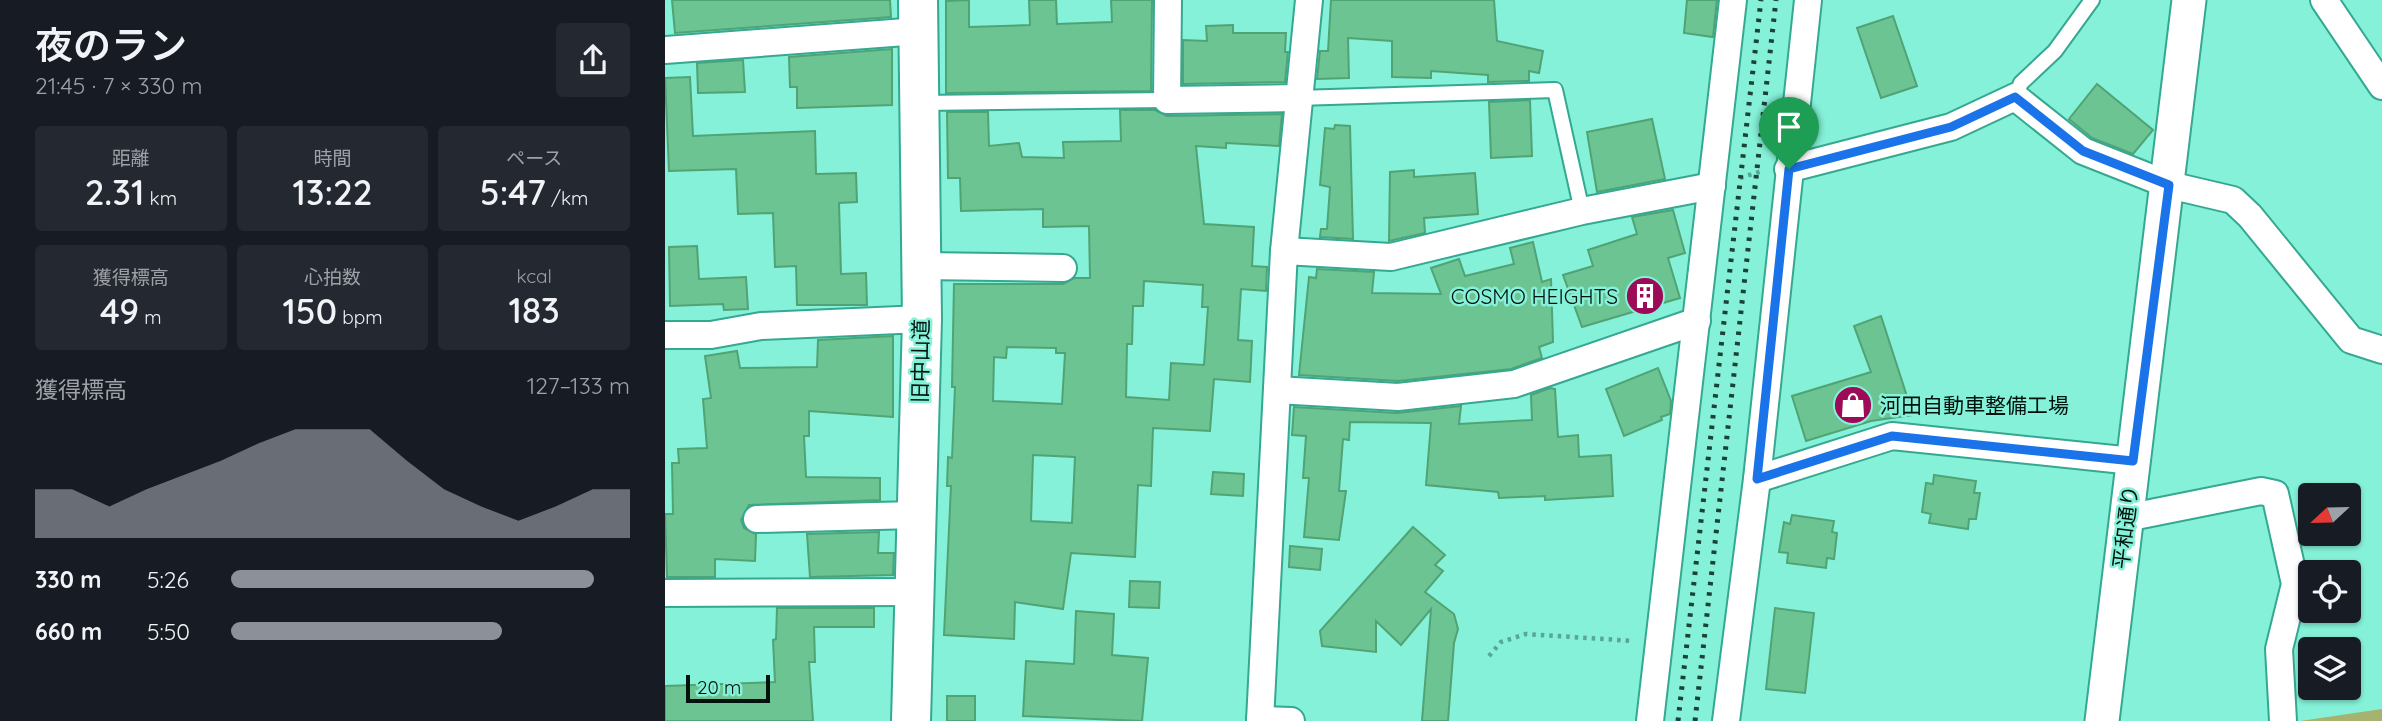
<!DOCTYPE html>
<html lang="ja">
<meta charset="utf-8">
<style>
:root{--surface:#171b24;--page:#242831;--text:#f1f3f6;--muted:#9ea1a6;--accent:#8c9099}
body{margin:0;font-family:Quicksand,"Noto Sans JP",sans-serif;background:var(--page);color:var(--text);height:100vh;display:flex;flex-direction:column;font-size:26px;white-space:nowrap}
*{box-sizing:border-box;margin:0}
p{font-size:23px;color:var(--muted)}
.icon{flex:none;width:38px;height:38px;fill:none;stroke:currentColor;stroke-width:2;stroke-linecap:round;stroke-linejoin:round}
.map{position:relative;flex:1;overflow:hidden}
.sheet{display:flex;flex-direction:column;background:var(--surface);width:665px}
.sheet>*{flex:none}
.needle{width:46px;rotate:248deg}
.fabs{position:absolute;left:1633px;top:483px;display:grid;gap:14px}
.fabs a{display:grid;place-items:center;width:63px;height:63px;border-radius:7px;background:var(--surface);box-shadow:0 2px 5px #0004;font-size:35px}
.scale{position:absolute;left:21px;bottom:18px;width:84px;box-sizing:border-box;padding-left:7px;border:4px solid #00120d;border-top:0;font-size:19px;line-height:24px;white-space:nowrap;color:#00120d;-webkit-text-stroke:5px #85f1d8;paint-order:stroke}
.pin{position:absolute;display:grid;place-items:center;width:60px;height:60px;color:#fff;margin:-72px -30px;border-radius:50% 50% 50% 0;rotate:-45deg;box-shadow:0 0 7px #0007}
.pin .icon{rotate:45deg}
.round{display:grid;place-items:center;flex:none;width:74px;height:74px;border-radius:7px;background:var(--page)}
.overview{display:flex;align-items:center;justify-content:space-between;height:119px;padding:0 35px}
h1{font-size:38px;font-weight:600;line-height:52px}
.stats{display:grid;grid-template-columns:repeat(3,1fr);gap:10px;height:119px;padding:7px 35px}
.stats div{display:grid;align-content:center;border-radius:7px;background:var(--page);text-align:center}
.stats b{font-size:35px;font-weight:600}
.stats small{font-size:19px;font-weight:400}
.stats p{font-size:19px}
.chart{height:196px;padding:14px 35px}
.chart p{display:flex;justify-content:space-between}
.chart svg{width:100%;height:126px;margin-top:7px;fill:var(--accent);opacity:.7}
ul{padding:0 35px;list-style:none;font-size:23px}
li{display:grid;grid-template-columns:112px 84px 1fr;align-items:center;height:52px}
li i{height:18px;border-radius:9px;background:var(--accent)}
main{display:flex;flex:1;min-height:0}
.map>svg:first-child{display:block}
.green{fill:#a6b26f}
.building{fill:#6cc492;stroke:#50a375;stroke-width:2;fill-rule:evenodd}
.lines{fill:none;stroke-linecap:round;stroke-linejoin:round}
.service-casing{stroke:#35a892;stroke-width:18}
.minor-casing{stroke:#35a892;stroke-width:30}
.tertiary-casing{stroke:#35a892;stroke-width:37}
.secondary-casing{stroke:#35a892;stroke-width:42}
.path{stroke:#58a693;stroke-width:4.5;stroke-dasharray:3.5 5;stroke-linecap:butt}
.service{stroke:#fff;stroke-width:14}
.minor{stroke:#fff;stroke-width:26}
.tertiary{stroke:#fff;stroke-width:33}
.secondary{stroke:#fff;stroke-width:38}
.rail{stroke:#1c4137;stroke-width:5;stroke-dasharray:3.5 7;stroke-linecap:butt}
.route-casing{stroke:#fff;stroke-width:14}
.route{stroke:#1a73e8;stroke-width:9}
.labels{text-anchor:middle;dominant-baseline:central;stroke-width:5;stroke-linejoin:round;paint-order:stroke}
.poi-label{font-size:21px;fill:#00120d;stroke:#85f1d8;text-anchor:end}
.street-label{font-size:21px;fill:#00120d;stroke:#85f1d8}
</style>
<main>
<section class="sheet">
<div class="overview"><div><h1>夜のラン</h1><p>21:45 · 7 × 330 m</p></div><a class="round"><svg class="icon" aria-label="share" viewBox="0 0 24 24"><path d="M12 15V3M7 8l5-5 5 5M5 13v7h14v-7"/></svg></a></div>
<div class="stats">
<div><p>距離</p><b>2.31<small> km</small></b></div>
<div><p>時間</p><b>13:22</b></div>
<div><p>ペース</p><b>5:47<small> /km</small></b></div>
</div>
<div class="stats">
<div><p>獲得標高</p><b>49<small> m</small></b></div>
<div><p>心拍数</p><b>150<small> bpm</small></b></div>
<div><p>kcal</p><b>183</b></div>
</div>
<div class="chart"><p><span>獲得標高</span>127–133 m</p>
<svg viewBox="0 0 160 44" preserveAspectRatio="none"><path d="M0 44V27L10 27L20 33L30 27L40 22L50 17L60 11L70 6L80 6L90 6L100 17L110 27L120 33L130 38L140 33L150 27L160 27V44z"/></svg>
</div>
<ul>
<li><b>330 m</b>5:26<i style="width:91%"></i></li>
<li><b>660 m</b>5:50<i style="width:68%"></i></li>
</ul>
</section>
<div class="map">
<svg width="1717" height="721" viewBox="0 0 1717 721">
<rect width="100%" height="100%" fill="#85f1d8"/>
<path class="green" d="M1717,709V721H1635Z"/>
<g class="building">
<path d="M7,0H225L226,17L10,33Z"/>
<path d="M304,0V27L365,25L364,0H391L392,24L447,22L446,0H487L486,91L281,93V1Z"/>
<path d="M666,0H829L832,41L878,51L874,73L864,71V81L823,82V75L766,71V78L727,77V41L683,38L684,78L652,79L655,51H663Z"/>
<path d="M1022,0H1052L1048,37L1019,33Z"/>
<path d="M1228,16L1252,86L1216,98L1192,28Z"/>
<path d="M568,25V33H621L620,52H623L620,82L518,84V40L542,41L541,26Z"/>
<path d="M227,49V105L132,108V87H125L124,57Z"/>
<path d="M78,60L80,92L33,93L32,63Z"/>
<path d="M25,77L28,136L150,131L151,174L191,173L192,202L174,203L176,274L201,273L202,305H132L131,266L110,267L108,213L73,214L71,169L4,171L0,78Z"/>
<path d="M1432,84L1488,130L1468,154L1427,138L1404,119Z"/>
<path d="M865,100L867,156L826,158L824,102Z"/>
<path d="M455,110H490L502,116L617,114L614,146L561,143V148L531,146L539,224L589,227L587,266L602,267L601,291L576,289L573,340L587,341L585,382L549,379L545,431L488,428L486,486L473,485L470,557L406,553L398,609L350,602L349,639L279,635L286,486H282L283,457L287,458L290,387H287L289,284H398L409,278H425L424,226L378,227V209L296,211L295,178H283L282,112H323L324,146L354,143L357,157L399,158L398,142L456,141ZM479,281L538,285L537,307H543L539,365L506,363L504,400L461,397L462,344H467L468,306H478ZM342,347L391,348V353H400L397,404L328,401L329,357L341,358ZM368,455L410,457L407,523L366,521Z"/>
<path d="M987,119L1000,179L932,192L922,132Z"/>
<path d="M670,125L685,126L688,239L655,237L656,229H662L665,187L655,185L660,128L669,129Z"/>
<path d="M749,170V177L810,173L813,214L759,218L760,233L724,241L725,172Z"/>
<path d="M1008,210L1020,253L1003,258L1015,298L917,327L898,275L928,266L923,250L972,234L967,217Z"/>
<path d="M868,242L877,282L886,279L888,342L874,347L877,358L846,369L733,381L634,375L644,277L651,278L652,269L709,272L707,293L776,294L766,268L794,259L800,276L849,264L845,248Z"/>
<path d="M32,246L34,279L81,277L83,309L59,310L58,304L5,306L4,247Z"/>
<path d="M1216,316L1248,415L1206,421L1141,441L1127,396L1206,372L1189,326Z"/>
<path d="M228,336V417L144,411V436H139L141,477L215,478V500L84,505L76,520L79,528L91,534L90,561L50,559V577H2L0,514H8L7,463H14L13,449L42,448L38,399L46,398L40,356L72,351L75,368L152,367L153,340Z"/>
<path d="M993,368L1006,401L1005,414L996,417L997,420L959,436L941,389Z"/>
<path d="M885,388L890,389L893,437L913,435L914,457L946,455L948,496L880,500V496L834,498L833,492L761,485L766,423L685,422L684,440L678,439L674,491H681L674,540L639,537L644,478H638L641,436L627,435L629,407L732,413L796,406L794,424L867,420L866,395Z"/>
<path d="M548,472L579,474L578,496L546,494Z"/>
<path d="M1269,475L1311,481L1309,493H1315L1311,519H1304L1303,529L1264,523L1266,514L1257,512L1261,483L1268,484Z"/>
<path d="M1127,515L1169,521L1167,532L1172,533L1169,559L1162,558L1161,568L1122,563L1123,553L1114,552L1119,522L1125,524Z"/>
<path d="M748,527L780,555L770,565L778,571L760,592L789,614L793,629L789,643L783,721H757L766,609L736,645L711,621V652L657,646L655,631Z"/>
<path d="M214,532L213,553H229L228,575L145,577L142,534Z"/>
<path d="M625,546L657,549L655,570L624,567Z"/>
<path d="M465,581L495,582L494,608L464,607Z"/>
<path d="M112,608H209V627H149L150,662H144L148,721H0V686L110,682L108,640L111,639Z"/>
<path d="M1110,608L1149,613L1140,693L1101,689Z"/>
<path d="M411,611L449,614L447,655L483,658L477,721L358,716L361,661L409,664Z"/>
<rect x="282" y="696" width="28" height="25"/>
</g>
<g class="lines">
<g class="service-casing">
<g id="service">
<path d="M1350,97L1356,83L1390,51L1427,0"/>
<path d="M632,98L890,90L917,211"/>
<path d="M257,103L502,100"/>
</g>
</g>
<g class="minor-casing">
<g id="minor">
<path d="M503,0L502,100L632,98"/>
<path d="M1659,0L1717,86"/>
<path d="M0,50L254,31"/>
<path d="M1123,169L1286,127L1350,97L1418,151L1504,185L1568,200L1585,216L1686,340L1717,350"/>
<path d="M619,251L726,257L917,211L1047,186"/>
<path d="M255,266L398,268"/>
<path d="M0,335H46L96,326L257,319"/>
<path d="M612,390L733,397L849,384L1032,321"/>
<path d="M1092,479L1227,436L1468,461"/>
<path d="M1461,518L1596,491L1610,494L1630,584L1614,649L1618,721"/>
<path d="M92,519L251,515"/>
<path d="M0,593L249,592"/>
<path d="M595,720L626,721"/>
<path d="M595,721L619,251L644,0"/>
<path d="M985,721L1068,0"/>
<path d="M1061,721L1092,479L1143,0"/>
</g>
</g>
<g class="tertiary-casing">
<path id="tertiary" d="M1437,721L1524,0"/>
</g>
<g class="secondary-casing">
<path id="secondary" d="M246,721L257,319L253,0"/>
</g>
<g class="path">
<path d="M1075,178L1097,171"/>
<path d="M824,656L836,642L861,634L969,641"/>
</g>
<use href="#service" class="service"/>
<use href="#minor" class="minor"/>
<use href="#tertiary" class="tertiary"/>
<use href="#secondary" class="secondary"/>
<g class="rail">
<path d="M1013,721L1096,0"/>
<path d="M1030,721L1111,0"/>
</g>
</g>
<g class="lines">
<g class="route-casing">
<path id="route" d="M1350,97L1418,151L1504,185L1468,461L1227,436L1092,479L1124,169L1286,127Z"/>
</g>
<use href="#route" class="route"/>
</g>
<defs>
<g id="building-disc" transform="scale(2.0125)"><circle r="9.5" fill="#9c0a58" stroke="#85f1d8"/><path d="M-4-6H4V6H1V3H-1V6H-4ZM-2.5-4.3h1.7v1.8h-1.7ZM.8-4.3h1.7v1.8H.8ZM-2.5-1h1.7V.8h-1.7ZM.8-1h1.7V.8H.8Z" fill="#fff"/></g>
<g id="shop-disc" transform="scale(2.0125)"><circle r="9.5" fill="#9c0a58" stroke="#85f1d8"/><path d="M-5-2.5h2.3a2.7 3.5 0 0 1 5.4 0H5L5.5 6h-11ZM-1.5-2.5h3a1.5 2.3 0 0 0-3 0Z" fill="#fff"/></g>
</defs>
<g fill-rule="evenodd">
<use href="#building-disc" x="980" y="296"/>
<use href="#shop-disc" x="1188" y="405"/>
</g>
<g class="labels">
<g class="poi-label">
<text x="953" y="296">COSMO HEIGHTS</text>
<text x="1215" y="405" text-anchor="start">河田自動車整備工場</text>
</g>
<g class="street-label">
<text transform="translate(255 361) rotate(-89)">旧中山道</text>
<text transform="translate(1460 527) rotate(-83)">平和通り</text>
</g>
</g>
</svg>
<div class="fabs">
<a><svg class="needle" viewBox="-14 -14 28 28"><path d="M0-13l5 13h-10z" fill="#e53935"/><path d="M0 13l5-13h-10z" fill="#9ea1a6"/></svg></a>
<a><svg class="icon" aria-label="locate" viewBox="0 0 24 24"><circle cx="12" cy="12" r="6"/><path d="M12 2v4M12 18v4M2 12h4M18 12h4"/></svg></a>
<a><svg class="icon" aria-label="layers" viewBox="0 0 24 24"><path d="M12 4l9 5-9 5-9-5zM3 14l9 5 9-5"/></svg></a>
</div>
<div class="scale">20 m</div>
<div class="pin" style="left:1124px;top:169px;background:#1e9e55"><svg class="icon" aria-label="arrive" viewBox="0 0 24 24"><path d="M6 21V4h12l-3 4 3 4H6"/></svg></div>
</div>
</main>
